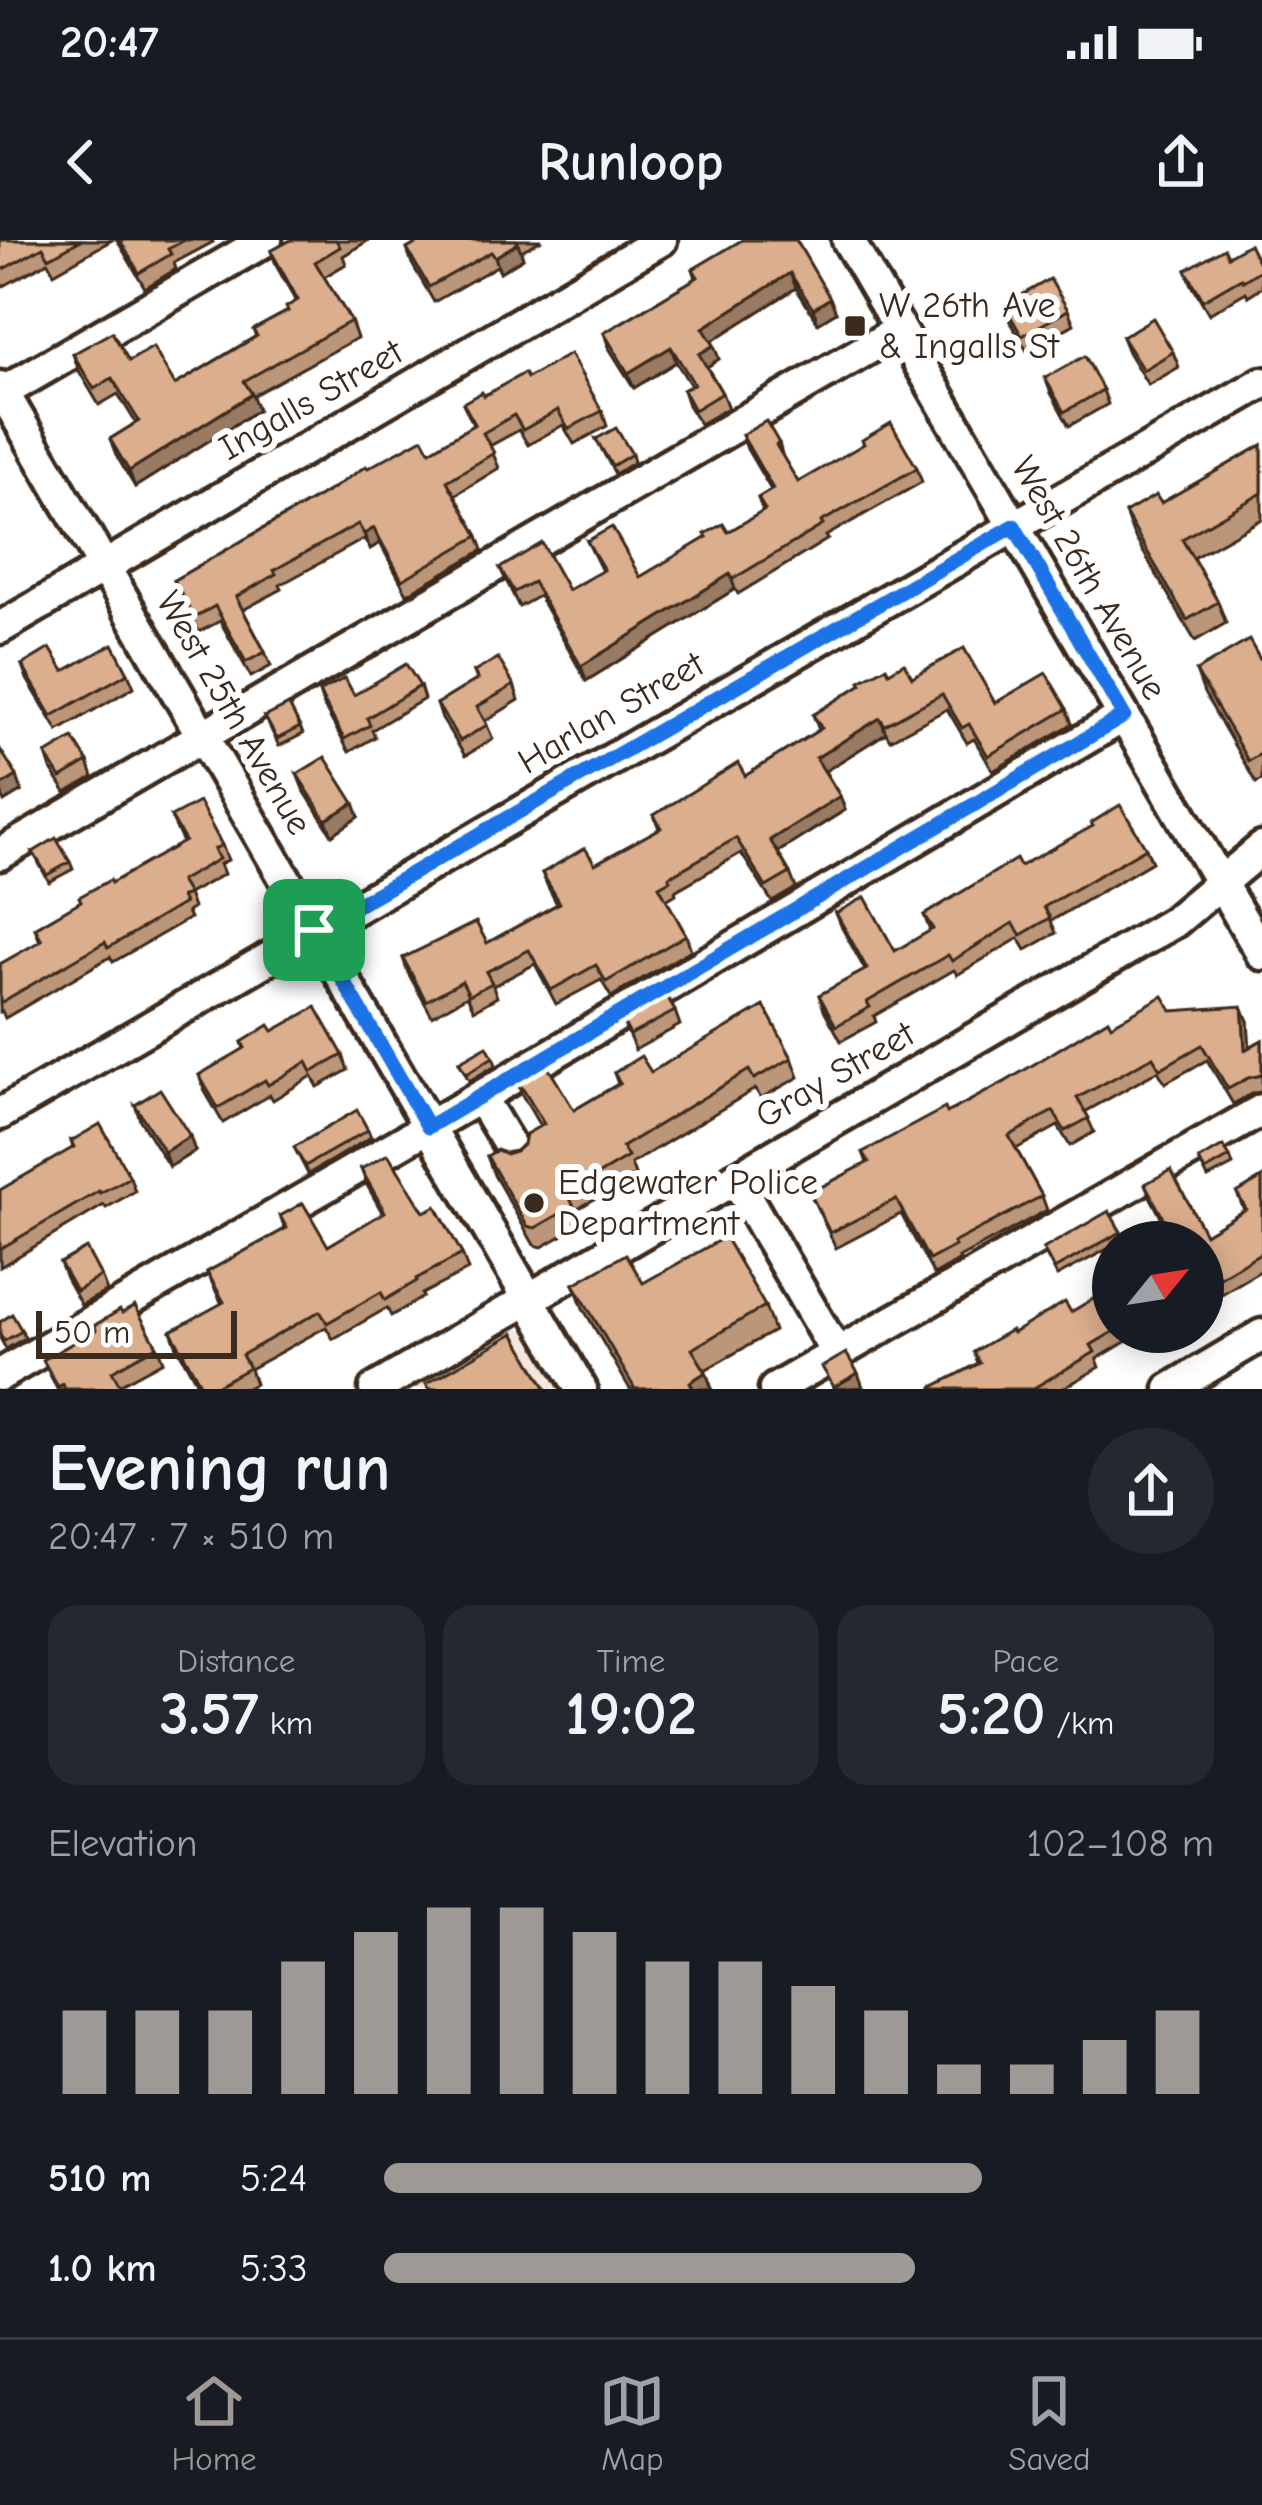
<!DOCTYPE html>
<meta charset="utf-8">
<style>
:root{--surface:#171b24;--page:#242831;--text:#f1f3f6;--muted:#9ea1a6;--line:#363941;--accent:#9f9995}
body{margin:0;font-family:"Comic Neue",sans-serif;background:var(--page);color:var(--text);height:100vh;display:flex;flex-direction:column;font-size:45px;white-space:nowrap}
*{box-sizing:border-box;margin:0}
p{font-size:39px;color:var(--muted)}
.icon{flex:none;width:66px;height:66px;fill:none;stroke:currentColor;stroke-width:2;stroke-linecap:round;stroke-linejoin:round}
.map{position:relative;height:1149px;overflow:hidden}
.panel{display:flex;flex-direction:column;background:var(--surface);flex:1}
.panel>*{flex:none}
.needle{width:78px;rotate:60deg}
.controls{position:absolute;left:1092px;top:981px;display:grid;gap:24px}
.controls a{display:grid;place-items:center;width:132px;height:132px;border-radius:50%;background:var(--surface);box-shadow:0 6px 30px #0003;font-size:60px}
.scale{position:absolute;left:36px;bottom:30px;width:201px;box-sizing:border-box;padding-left:12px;border:6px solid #3b2a1e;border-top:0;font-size:33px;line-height:42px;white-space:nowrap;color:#3b2a1e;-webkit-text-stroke:9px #fff;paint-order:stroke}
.pin{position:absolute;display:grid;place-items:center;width:102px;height:102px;color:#fff;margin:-51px;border-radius:24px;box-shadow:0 6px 18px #0006}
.round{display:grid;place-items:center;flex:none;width:126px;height:126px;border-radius:63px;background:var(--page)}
.overview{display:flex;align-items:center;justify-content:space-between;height:204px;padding:0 48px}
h1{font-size:66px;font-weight:700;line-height:90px}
.metrics{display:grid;grid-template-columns:repeat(3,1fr);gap:18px;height:204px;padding:12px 48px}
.metrics div{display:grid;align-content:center;border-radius:30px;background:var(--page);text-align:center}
.metrics b{font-size:60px;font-weight:700}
.metrics small{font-size:33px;font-weight:400}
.metrics p{font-size:33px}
.chart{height:336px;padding:24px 48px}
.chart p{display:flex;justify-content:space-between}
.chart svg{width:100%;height:216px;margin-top:12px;stroke:var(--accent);stroke-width:6}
ul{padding:0 48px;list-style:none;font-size:39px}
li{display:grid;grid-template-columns:192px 144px 1fr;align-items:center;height:90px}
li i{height:30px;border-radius:15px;background:var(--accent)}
.status{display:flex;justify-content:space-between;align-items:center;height:84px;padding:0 60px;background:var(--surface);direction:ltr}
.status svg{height:33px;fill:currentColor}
header{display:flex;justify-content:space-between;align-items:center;height:156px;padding:0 48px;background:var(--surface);font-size:54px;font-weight:700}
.tabs{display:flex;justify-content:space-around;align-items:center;height:168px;border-top:3px solid var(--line);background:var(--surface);font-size:33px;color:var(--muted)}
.tabs a{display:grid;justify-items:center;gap:6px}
.tabs .active{color:var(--accent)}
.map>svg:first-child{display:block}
.built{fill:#f4e7dd}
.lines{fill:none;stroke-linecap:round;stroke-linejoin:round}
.minor-casing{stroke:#3b2a1e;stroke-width:39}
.minor{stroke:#fff;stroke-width:30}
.wall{fill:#bc9679;stroke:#3b2a1e;stroke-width:3}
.shaded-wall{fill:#997a63;stroke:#3b2a1e;stroke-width:3}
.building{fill:#dbae8d;stroke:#3b2a1e;stroke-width:3}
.route-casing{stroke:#fff;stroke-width:24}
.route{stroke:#1a73e8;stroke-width:15}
.poi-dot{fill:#3b2a1e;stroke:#fff;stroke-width:4.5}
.labels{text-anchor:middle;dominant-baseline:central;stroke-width:12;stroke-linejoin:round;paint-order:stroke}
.poi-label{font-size:36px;fill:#3b2a1e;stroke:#fff;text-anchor:start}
.street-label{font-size:36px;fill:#3b2a1e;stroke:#fff}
</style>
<div class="status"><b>20:47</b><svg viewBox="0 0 49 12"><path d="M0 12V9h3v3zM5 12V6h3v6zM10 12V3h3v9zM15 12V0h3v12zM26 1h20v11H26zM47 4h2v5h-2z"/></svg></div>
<header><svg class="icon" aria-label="back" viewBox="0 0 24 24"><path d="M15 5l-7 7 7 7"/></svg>Runloop<svg class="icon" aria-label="share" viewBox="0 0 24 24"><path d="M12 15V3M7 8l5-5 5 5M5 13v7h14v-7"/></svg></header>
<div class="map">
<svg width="1262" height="1149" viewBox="0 0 1262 1149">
<rect width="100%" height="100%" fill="#fff"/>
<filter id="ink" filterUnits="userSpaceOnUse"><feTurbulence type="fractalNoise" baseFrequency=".00833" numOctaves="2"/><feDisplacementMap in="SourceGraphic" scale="24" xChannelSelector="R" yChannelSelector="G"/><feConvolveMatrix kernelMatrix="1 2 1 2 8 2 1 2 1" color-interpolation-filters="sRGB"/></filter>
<g filter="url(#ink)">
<path class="built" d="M512,1089H521L531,1094L561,1149H413L411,1146Z"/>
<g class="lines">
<g class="minor-casing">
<g id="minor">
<path d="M848,0L1262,714"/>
<path d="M0,147L581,1149"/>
<path d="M0,154L266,0"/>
<path d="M0,388L661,0"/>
<path d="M0,614L900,90"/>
<path d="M480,857L514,913"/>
<path d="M0,874L1262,143"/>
<path d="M735,938L837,1114"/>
<path d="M0,1135L480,857L1124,476"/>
<path d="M375,1149L1174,682L1262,608"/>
<path d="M775,1149L1262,870"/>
<path d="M1171,1149L1262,1095"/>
</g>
</g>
<use href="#minor" class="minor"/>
</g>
<g class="wall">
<path d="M0,0H112L54,33L48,22L0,48Z"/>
<path d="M117,0H212L213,2L174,23L176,29L145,48Z"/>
<path d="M291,0H369L343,16L346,24L324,37L351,81L357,98L252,156L258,170L135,247L116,215L110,199L136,183L118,154L99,165L79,131L73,114L129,121L175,145L256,96L253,90L288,71L296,61L277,27L271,11Z"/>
<path d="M423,0H542L521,11L523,18L500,32L497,26L434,62L412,24L407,9Z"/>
<path d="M796,0L836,72L818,83L796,48L711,101L719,119L707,127L722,153L728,168L700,184L688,165L683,150L691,146L676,122L634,148L609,108L604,93L696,38L693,29Z"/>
<path d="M1228,16L1262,27V47L1248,56L1246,52L1209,74L1192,45L1186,30Z"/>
<path d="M1004,65L1068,70L1074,84L1027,111L1009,80Z"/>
<path d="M1122,97L1173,112L1179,127L1148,145L1128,112Z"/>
<path d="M527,138L602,171L607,186L574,204L563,185L528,205L519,190L490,206L499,228L455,255L478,296L483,310L407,354L380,303L370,309L364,299L280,345L282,349L243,370L265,412L271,426L251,437L220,381L199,392L179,355L174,340L368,228L430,211L473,185L463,163Z"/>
<path d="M1045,138L1103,150L1108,164L1069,186L1051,153Z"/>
<path d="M742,195L779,203L783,218L798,242L917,228L922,242L826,296L828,299L738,354L735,349L586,441L539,356L519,367L500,328L568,350L602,331L587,301L640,337L728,292L763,272L758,258L771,250L747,209Z"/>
<path d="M596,199L632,214L634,222L615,234Z"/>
<path d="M1262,205V279L1193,318L1218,362L1226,383L1195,401L1133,294L1125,273L1161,263Z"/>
<path d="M1262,423V540L1256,543L1204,453L1196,431Z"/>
<path d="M22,425L64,431L128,433L134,447L58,491L27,439Z"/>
<path d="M474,432L514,445L519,460L485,481L493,499L465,516L442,479L437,464L477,440Z"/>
<path d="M889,432L912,437L995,463L1067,469L1072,484L993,531L974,499L967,503L947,469L890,500L886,493L825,531L840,556L845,570L778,612L790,633L796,648L772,662L741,613L675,651L676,654L666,660L686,695L691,710L611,757L601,740L556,764L535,724L493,746L497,757L474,770L467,756L432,776L408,733L403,718L487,703L557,664L548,647L542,633L595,624L659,589L654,575L745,536L819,490L813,475Z"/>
<path d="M420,446L424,459L372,490L375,497L349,512L323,465L319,452L354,455Z"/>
<path d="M265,477L300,487L303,494L279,506Z"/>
<path d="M46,514L88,522L93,537L66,553L51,529Z"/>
<path d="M297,534L359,577L332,595L303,549Z"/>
<path d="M171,577L222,605L228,620L220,624L224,634L188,654L193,668L187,672L190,678L113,722L110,717L5,778L2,771L0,772V724L40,702L35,688L183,603Z"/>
<path d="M1146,608L1152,622L1051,681L1056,693L1026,710L1019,698L957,735L954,730L874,776L876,782L841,801L824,770L819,755L865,730L842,688L836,673L895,711L930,691L924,675L1020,626Z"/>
<path d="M33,612L70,622L73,629L49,642Z"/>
<path d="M675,771L680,785L635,810L621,778Z"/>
<path d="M1172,771L1248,781L1249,807L1262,800V852L1253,853L1233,864L1207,820L1165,843L1158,831L1085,872L1094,892L1070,906L1058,886L1016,909L1042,956L1047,970L959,1018L960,1020L934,1035L901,974L836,1008L810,953L867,923L863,912L947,873L1111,785Z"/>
<path d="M273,791L343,815L348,830L318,847L312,836L273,860L270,855L223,883L204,850L199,835L244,809L242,802Z"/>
<path d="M493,817L496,825L469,841L459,822Z"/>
<path d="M792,818L799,837L761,858L755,849L631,924L635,935L576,970L581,985L542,1007L534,1005L494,935L487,916L516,911L540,886L522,855L515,836L574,870L618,844L614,833L651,832Z"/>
<path d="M135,865L195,911L169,927L140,880Z"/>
<path d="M368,890L371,897L308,934L294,907Z"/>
<path d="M71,901L130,937L135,951L106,968L104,965L0,1027V950L73,908Z"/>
<path d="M1230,917L1233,925L1208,938L1199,920Z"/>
<path d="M361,929L424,972L462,1014L468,1030L422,1054L423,1057L391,1076L387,1068L333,1099L326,1087L250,1129L255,1144L245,1149H200L177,1107L171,1091L222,1064L207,1032L285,989L280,976L328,1006L383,974L367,945Z"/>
<path d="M1262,938V1030L1203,1065V1002H1174L1151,958L1145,944L1205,994L1244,970L1237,953Z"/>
<path d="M1121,992L1124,1000L1113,1002V1006L1057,1036L1043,1009Z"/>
<path d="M60,1023L101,1036L107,1051L81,1065L66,1038Z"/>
<path d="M643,1043L765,1066L774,1091L705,1130L712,1149H630L583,1068L574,1044Z"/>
<path d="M1071,1072L1113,1092H1142L1097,1119L1100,1127L1062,1149H933L978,1123L974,1112L1013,1093Z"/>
<path d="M0,1082L22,1091L25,1098L6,1109L0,1098Z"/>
<path d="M96,1090L157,1106L163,1121L119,1145L122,1149H57L43,1120Z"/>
</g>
<g class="shaded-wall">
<path d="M518,3L523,18L500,32L495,17Z"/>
<path d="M790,33L796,48L709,103L703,88Z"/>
<path d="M830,58L836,72L818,83L813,69Z"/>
<path d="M714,105L719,119L704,129L699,114Z"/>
<path d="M671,107L676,122L634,148L628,133Z"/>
<path d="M252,154L258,170L135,247L129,231Z"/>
<path d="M374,288L380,303L370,309L364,294Z"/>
<path d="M730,334L735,349L586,441L581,426Z"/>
<path d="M880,478L886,493L822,533L816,518Z"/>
<path d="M17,536L22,551L4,562L0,546Z"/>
<path d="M840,556L845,570L775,614L770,600Z"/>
<path d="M354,563L359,577L332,595L326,580Z"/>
<path d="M1242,766L1248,781L1251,825L1245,810Z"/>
<path d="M190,896L195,911L169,927L164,912Z"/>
<path d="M706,1132L712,1149H693L690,1142Z"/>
<path d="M858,1133L863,1147L835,1149L834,1147Z"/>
</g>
<g class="building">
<path d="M0,0H81L49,18L43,7L0,31Z"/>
<path d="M120,0H185L168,9L171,14L139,33Z"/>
<path d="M291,0H336L340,7L315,22L351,81L244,141L252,154L129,231L110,199L139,181L112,138L94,149L73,114L112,92L129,121L153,107L175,145L257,96L253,90L288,71L286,67L298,60L271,11Z"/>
<path d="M423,0H516L518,3L495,17L491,12L429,47L407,9Z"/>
<path d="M742,0H796L830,58L813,69L790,33L703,88L714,105L699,114L722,153L694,170L683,150L694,144L671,107L628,133L604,93L698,37L693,29Z"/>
<path d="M1249,4L1262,29L1243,41L1241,38L1203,60L1186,30L1224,8L1228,16Z"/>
<path d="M1050,39L1068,70L1022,96L1004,65Z"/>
<path d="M1153,78L1173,112L1143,130L1122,97Z"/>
<path d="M570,114L602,171L568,189L558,170L523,190L514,175L483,193L494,213L447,241L478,296L402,340L374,288L364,294L358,284L274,330L276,334L236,357L265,412L246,422L215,366L194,378L174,340L329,251L366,226L368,228L423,198L430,211L475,184L463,163L482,152L484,156L524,133L527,138Z"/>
<path d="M1085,116L1103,150L1064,172L1045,138Z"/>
<path d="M766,181L779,203L776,205L798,242L864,204L862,200L891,183L917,228L821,282L823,285L733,339L730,334L581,426L533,342L514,352L500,328L542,303L568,350L604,330L587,301L612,287L640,337L707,297L705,294L723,284L728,292L765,270L758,258L773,249L742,195Z"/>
<path d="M616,188L632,214L612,226L596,199Z"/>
<path d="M1262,205V253L1182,299L1218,362L1187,380L1125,273L1156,255L1161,263Z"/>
<path d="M1249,400L1262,423V513L1248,521L1196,431Z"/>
<path d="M113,404L128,433L52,476L22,425L50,408L64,431Z"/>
<path d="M964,408L995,463L1046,433L1067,469L988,516L969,484L962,488L942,454L885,485L880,478L816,518L840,556L770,600L790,633L766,647L736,598L669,637L670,640L659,646L686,695L606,742L596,725L551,750L529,710L486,732L492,743L469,755L462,741L426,761L403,718L476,682L487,703L560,663L542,633L585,608L595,624L661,588L654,575L738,523L745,536L822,488L813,475L862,444L860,441L886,427L889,432L904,423L912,437Z"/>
<path d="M498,418L514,445L477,467L487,485L460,501L437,464L478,439L474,432Z"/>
<path d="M406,424L420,446L367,478L370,485L344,499L319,452L345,438L354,455Z"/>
<path d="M289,465L300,487L277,499L265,477Z"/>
<path d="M73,498L88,522L61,538L46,514Z"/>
<path d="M0,509L17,536L0,546Z"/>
<path d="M325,517L354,563L326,580L297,534Z"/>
<path d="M199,562L222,605L214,609L219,619L180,641L188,654L181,657L184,663L108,708L105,702L0,763V724L42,700L35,688L81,661L79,657L110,640L111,643L185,601L171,577Z"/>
<path d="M1120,565L1146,608L1044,667L1050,678L1021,695L1013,683L952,721L948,715L867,762L870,767L836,786L819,755L867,729L836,673L865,657L895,711L933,689L924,675L1016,619L1020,626L1093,586L1091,583Z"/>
<path d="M56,598L70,622L47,635L33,612Z"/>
<path d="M665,752L675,771L630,795L621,778Z"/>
<path d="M1163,756L1172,771L1242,766L1245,810L1262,800V835L1248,838L1228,849L1202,805L1160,829L1153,817L1077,858L1089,878L1065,891L1053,871L1009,896L1042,956L953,1003L955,1006L929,1020L896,959L830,993L810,953L869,922L863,912L945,868L947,873L1005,842L1108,779L1111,785Z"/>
<path d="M764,766L792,818L754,839L749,830L622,907L628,917L567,953L574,966L535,988L527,986L487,916L497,910L506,914L516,911L524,904L526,894L544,884L515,836L543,819L574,870L620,843L614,833L641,816L651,832Z"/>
<path d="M316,767L343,815L312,832L307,822L268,845L265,840L218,868L199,835L245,808L242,802L269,785L273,791Z"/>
<path d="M487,806L493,817L466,834L459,822Z"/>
<path d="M160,849L190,896L164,912L135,865Z"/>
<path d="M357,870L368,890L305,926L294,907Z"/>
<path d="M100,884L130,937L100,953L99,951L0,1009V950L74,907L71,901Z"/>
<path d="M1223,906L1230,917L1205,931L1199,920Z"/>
<path d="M388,914L424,972L436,966L462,1014L416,1039L417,1041L385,1060L381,1052L327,1083L320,1071L242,1115L249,1128L210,1149H203L171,1091L224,1062L207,1032L287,988L280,976L303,963L328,1006L385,972L361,929Z"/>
<path d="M1171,930L1205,994L1246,969L1237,953L1262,938V1012L1203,1047V1002H1176L1145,944Z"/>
<path d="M1109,971L1121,992L1054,1029L1043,1009Z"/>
<path d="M725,997L765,1066L692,1109L706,1132L690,1142L693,1148L635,1149L574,1044L626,1014L643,1043Z"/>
<path d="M86,1008L101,1036L76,1051L60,1023Z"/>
<path d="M1113,1047V1092L1091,1105L1095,1112L1032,1149H934L933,1147L980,1123L974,1112L983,1106L1011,1090L1013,1093L1065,1062L1071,1072Z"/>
<path d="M135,1066L157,1106L112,1131L122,1149H65L63,1144L58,1147L43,1120L96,1090L95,1085L120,1070L122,1073Z"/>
<path d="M12,1074L22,1091L4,1101L0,1095V1082Z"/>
<path d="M514,1093L546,1149H429L426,1144Z"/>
<path d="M846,1113L858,1133L834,1147L822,1127Z"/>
</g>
</g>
<g class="lines" filter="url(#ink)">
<g class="route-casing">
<path id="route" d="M1014,286L1124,476L428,887L314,690Z"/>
</g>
<use href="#route" class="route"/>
</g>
<g class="poi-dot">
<rect x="843" y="74" width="24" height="24" rx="6"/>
<circle cx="534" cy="963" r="12"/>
</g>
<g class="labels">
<g class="poi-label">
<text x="879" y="65">W 26th Ave<tspan x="879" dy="41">&amp; Ingalls St</tspan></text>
<text x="558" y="942">Edgewater Police<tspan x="558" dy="41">Department</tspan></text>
</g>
<g class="street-label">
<text transform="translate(311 160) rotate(-30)">Ingalls Street</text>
<text transform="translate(1089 338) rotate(60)">West 26th Avenue</text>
<text transform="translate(234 473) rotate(60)">West 25th Avenue</text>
<text transform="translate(611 473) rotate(-30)">Harlan Street</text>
<text transform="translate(835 835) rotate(-30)">Gray Street</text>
</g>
</g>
</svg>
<div class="controls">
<a><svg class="needle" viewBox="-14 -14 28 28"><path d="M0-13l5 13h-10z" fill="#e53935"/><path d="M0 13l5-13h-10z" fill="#9ea1a6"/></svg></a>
</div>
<div class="scale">50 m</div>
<div class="pin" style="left:314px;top:690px;background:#1e9e55"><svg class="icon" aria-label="arrive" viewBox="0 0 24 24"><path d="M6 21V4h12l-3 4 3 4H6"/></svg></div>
</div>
<section class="panel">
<div class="overview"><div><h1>Evening run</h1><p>20:47 · 7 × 510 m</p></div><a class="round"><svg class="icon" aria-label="share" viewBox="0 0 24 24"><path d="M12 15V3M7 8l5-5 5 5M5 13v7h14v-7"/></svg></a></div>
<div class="metrics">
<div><p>Distance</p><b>3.57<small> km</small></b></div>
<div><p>Time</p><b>19:02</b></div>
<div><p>Pace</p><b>5:20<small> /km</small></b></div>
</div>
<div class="chart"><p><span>Elevation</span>102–108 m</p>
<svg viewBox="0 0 160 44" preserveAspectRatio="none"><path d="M5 44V27M15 44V27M25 44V27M35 44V17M45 44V11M55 44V6M65 44V6M75 44V11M85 44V17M95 44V17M105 44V22M115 44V27M125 44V38M135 44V38M145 44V33M155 44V27"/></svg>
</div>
<ul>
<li><b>510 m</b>5:24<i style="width:72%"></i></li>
<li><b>1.0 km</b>5:33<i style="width:64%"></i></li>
</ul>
</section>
<nav class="tabs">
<a class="active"><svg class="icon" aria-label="home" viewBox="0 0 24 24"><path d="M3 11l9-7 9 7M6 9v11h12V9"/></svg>Home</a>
<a><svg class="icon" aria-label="map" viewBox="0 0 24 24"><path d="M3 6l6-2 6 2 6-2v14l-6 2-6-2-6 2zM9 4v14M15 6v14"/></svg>Map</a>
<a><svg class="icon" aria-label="saved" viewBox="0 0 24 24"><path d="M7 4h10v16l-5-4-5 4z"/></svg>Saved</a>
</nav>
